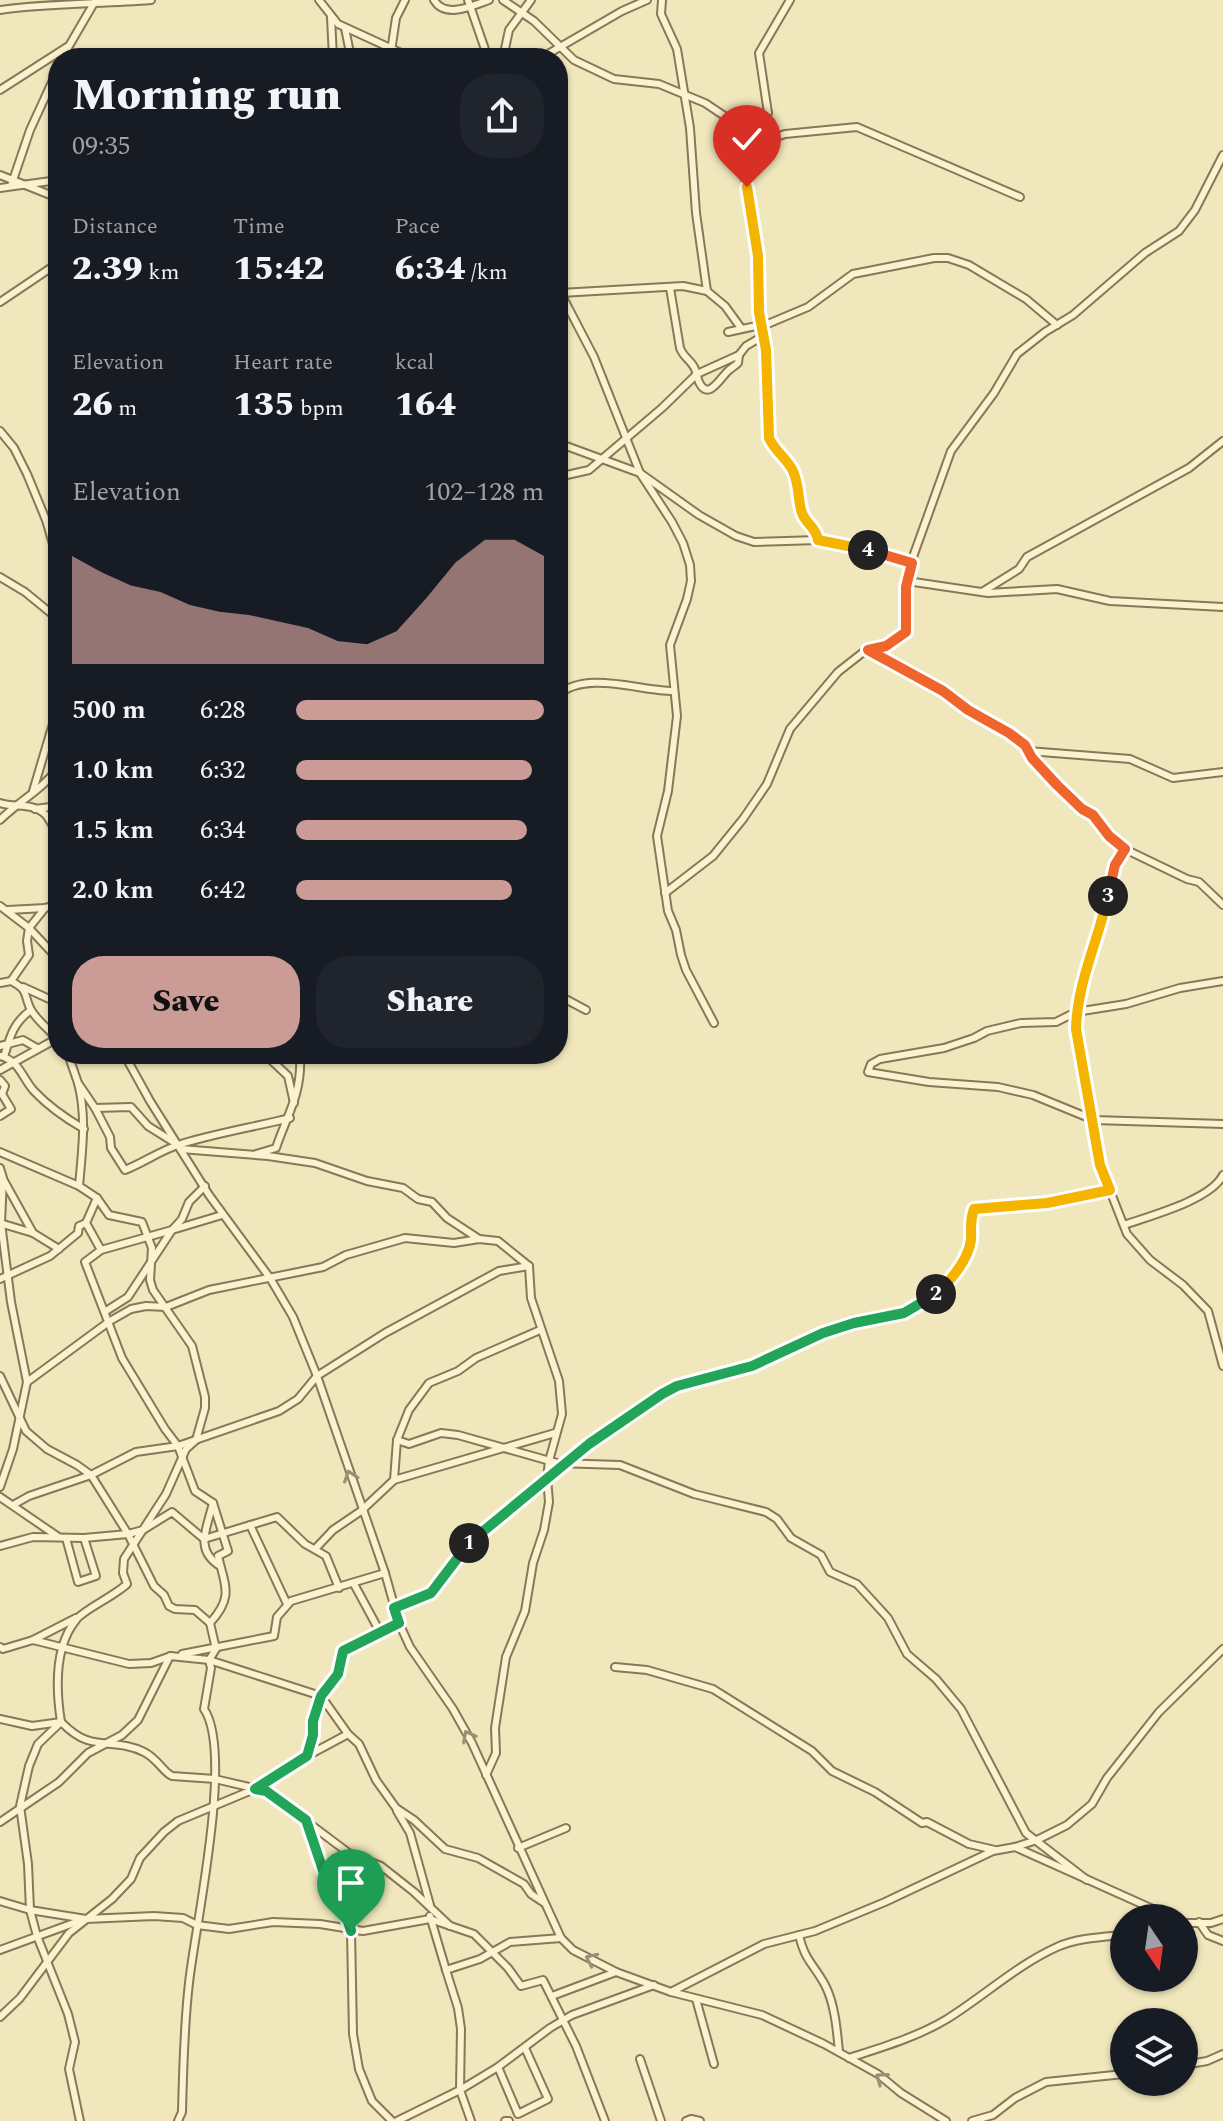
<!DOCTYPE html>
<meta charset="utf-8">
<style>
:root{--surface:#171b24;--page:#20242c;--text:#f1f3f6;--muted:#9ea1a6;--accent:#cb9b96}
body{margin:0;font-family:Spectral,serif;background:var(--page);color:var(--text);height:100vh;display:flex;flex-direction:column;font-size:30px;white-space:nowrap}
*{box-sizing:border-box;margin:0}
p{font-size:26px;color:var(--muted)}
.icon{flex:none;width:44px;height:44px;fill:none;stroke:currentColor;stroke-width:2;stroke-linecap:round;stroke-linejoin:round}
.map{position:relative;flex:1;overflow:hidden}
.drawer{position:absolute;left:48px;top:48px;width:520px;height:1016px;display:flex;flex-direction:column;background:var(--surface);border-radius:32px;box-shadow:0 2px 6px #0004}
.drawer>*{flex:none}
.needle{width:52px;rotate:167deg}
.buttons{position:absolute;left:1110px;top:1904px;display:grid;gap:16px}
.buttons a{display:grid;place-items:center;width:88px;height:88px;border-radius:50%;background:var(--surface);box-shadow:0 2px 6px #0004;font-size:40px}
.pin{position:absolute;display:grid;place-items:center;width:68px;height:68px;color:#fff;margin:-82px -34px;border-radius:50% 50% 50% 0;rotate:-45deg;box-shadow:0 0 8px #0007}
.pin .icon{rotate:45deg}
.km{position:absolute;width:40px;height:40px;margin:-20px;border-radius:50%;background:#222;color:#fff;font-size:22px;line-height:40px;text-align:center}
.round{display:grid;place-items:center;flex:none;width:84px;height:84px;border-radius:32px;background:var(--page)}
.headline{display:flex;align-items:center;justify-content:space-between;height:136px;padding:0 24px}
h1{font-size:44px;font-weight:800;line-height:60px}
.stats{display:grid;grid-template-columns:repeat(3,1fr);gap:12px;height:136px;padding:8px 24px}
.stats div{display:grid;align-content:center}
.stats b{font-size:34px;font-weight:800}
.stats small{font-size:22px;font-weight:400}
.stats p{font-size:22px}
.chart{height:224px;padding:16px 24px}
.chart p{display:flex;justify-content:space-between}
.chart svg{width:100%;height:144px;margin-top:8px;fill:var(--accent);opacity:.7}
.primary-button{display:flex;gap:16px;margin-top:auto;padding:16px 24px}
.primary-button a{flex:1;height:92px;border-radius:32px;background:var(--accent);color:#111;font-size:32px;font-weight:800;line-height:92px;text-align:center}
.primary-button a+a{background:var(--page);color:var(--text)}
ul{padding:0 24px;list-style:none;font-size:26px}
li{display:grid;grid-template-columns:128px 96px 1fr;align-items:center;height:60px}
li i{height:20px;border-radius:10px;background:var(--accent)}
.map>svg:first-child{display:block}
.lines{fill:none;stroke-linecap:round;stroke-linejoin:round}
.street-casing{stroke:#897755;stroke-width:10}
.street{stroke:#fbf3d0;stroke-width:6}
.oneway{stroke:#999076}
.split-1-casing{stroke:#fff;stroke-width:16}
.split-2-casing{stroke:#fff;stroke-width:16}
.split-3-casing{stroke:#fff;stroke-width:16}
.split-4-casing{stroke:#fff;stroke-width:16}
.split-5-casing{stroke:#fff;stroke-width:16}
.split-1{stroke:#22a559;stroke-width:10}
.split-2{stroke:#22a559;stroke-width:10}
.split-3{stroke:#f5b400;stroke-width:10}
.split-4{stroke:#f0652b;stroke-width:10}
.split-5{stroke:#f5b400;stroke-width:10}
</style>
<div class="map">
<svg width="1223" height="2121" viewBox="0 0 1223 2121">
<rect width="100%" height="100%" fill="#f0e7bc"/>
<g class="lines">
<g class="street-casing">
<g id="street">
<path d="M319,0L338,24L412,58"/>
<path d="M434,0C445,19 472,6 489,0"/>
<path d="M468,0L488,58"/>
<path d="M503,0L534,21L574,60L614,79L659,84L705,103L723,115L735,139L743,166L758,256L759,312L762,324L761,334L758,339L746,346L739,355L697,374L662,408L589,470L558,477"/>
<path d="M662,0L661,14L677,49L690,128L696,213L707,291L725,306L741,328"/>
<path d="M0,10C50,3 100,4 151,0"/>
<path d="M331,17L333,58"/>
<path d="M345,28L351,58"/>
<path d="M62,58L94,3"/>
<path d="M390,58L396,18L405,0"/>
<path d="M503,58L509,30L531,0"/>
<path d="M541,58L622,11L647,0"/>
<path d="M0,90L67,47"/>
<path d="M735,139H771L785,134L857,127L1020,197"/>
<path d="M754,139L768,113L759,53L790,0"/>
<path d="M0,175L58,198"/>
<path d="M11,186L30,130L58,69"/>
<path d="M0,188L58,180"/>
<path d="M558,288L594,357L640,473L672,522L683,543L690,565L691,581L687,599L670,645L677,716L668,791L657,836L668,911L676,930L681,955L686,970L714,1023"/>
<path d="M670,288L680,348C683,357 691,360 695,369C697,373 697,378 699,382C708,402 721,377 728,371C731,368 735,366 738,363L739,355"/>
<path d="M560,293L683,286L707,291"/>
<path d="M0,302L58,263"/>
<path d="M728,332L770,323L808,307L853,274L934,258H948L969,265L1026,299L1057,325"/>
<path d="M0,431L14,448L27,474L46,520L58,561"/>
<path d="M558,443L640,473L699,515L736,536L754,542L818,540C816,527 806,524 802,513C797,498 800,483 792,469C785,457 775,451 769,438L766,350L762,334"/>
<path d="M818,540L882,553L912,563"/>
<path d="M0,577L25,592L58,619"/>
<path d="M907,581L988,593L1057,589L1110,601L1223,607"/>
<path d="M982,592L1019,569L1027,557L1189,468L1223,441"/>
<path d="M871,651L1009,733L1025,745L1032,758L1082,809L1093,815L1109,836L1131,852L1187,879L1199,882L1223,905"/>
<path d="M558,695C586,670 640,691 673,691"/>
<path d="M1028,751L1130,759L1173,778L1223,772"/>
<path d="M33,791L52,727L58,720"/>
<path d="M0,803C16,808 33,802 46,815C51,821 52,827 58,832"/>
<path d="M35,809L58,806"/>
<path d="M0,820C19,801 42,790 58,768"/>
<path d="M1125,849L1115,865L1076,1012V1029L1100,1165L1127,1234L1150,1260L1183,1285L1208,1311L1223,1366"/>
<path d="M665,893L713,856L743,819L767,784L790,729L838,672L866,650L886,646L906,632V587L914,554L951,451L994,393L1017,354L1045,332L1073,315L1145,253L1179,231L1195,210L1223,155"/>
<path d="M0,906L29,928L58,959"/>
<path d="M8,910L45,908L58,904"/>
<path d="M11,981C29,991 23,992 30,1008C35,1019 50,1030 58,1040"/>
<path d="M1223,981L1180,988L1126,1004L1076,1012L1056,1022L1021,1023L987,1031L974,1038L944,1048L880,1059L871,1064L868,1072L929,1082L998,1087L1033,1095L1094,1120L1223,1124"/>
<path d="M0,983L11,981L29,955L27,941L29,928L45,908"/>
<path d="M23,987L58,1003"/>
<path d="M558,995L586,1010"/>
<path d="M0,1046L23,1040L37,1048"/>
<path d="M68,1054L78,1083L95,1108L110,1137L111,1148L125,1170C145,1162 161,1150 181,1144C217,1133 254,1127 290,1118"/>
<path d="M124,1054L150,1101L209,1195L270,1278L293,1317L317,1376L385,1573L399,1623L410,1647L453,1709L472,1743L561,1938L573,1950L616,1972L671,1992L762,2015L824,2044L878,2074L901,2093L946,2121"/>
<path d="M0,1056C20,1061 22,1078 34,1091C49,1107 65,1118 84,1129"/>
<path d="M4,1057C10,1037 13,1023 31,1010"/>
<path d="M270,1059L288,1076L294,1103"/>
<path d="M0,1070L58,1038"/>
<path d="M0,1080L5,1086L2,1094L11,1109L0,1116"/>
<path d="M78,1083C87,1117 82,1151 79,1186L97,1198L109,1215L142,1222L152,1248L150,1280L153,1290L192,1346L205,1397V1408L196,1440L186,1449L166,1494L124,1559L123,1573L127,1584C113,1597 83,1610 76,1620C54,1647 56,1690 61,1722C68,1729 77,1737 87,1740C106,1746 125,1742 144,1752C158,1759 163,1772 172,1776L215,1779L266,1791L350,1854L381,1866L414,1892L450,1926"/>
<path d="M95,1108L131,1107L148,1126L175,1143"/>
<path d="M181,1149L268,1156L315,1163L367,1181L403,1188L418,1199L432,1202L447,1218L479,1239"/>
<path d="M0,1152L79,1186"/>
<path d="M256,1154L276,1148C287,1115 302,1094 300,1057"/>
<path d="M0,1168L3,1178L1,1223L11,1302L27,1382L13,1449L0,1487"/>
<path d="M3,1179L33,1233L59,1249"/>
<path d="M97,1198L86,1223L101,1250"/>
<path d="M0,1223L33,1233"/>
<path d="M1124,1225C1149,1216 1211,1200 1223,1175"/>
<path d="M0,1279L50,1256L78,1233L79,1226L86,1223"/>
<path d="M106,1311L128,1297L172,1230L222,1215"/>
<path d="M0,1376L26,1431L47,1449L77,1465L91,1475L128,1534L154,1586L164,1595L169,1606L175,1609L195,1610L210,1623"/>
<path d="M27,1382L110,1321L131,1309L146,1306L166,1307L209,1290L323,1267L346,1255L405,1238L454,1243L479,1239L498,1241L529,1266"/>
<path d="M397,1440L409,1444L441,1433L458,1435L557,1463L620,1465L694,1494L766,1512L777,1519L791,1538L821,1555L830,1572L857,1584L888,1618L907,1654L936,1679L961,1709L1026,1833L1087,1880"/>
<path d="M394,1480L397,1440L409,1410L429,1383L458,1371L476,1358L540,1330"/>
<path d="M0,1497L57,1536"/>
<path d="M213,1503C207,1528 194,1550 220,1566"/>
<path d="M13,1505L29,1496L91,1475L136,1452L178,1446L279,1411L298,1399L317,1376L385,1333L499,1271L529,1266"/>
<path d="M250,1525L287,1604"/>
<path d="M66,1538L78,1582L96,1576L84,1538"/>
<path d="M0,1546L33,1537L84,1538L128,1534L143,1530L172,1512L204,1539L277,1517L305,1544L326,1556L339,1588"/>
<path d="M316,1548L333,1530L361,1511L394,1480L555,1433"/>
<path d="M354,1584L380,1632"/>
<path d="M394,1608L431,1593L473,1538L568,1464L589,1444L662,1394L677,1386L752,1366L823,1333L854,1323L904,1313L935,1296L966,1258L971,1238L969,1221L974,1209L1047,1203L1110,1190"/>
<path d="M33,1640L76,1618"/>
<path d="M0,1647L3,1649L33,1640L129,1664L151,1663L171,1656"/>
<path d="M182,1654L274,1636L277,1617L291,1601L385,1573"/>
<path d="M615,1667L647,1670L713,1689L812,1751L832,1771L875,1792L922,1823L927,1822L969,1844L995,1850"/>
<path d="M0,1719L32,1726L61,1722"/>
<path d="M61,1722L38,1744L29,1766L20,1806L28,1864L30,1910L37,1936L68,2014L75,2042L69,2069L80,2121"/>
<path d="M307,1756L348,1734"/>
<path d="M486,1775L496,1753L495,1728L506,1657L525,1611L533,1563L544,1530L549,1502L547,1478L549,1461L562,1414L559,1381L531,1298L529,1266"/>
<path d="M397,1811L410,1833L430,1905"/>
<path d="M306,1820L326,1879L340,1895L351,1931L353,2034L359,2069L372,2101L392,2121"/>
<path d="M0,1822L59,1782L88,1753L122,1735L138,1720L170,1656L209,1660L321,1696L348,1734L359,1744L376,1780L396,1808L414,1820L445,1849L478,1858L524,1884L531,1894L543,1902"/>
<path d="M1015,1847L1037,1840L1067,1825L1092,1804L1107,1778L1159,1712L1223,1649"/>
<path d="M518,1848L566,1828"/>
<path d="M0,1901L30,1910L86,1919L154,1916L183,1918L197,1925L229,1929L273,1922L320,1924L363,1931L430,1919L474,1934L508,1968L521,1986L543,1980L576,2046L605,2121"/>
<path d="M430,1916L446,1970"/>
<path d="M1199,1922L1208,1935L1223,1941"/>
<path d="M1184,1923H1211L1223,1919"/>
<path d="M799,1935C805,1961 813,1963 825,1985C835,2004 837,2031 839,2052"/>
<path d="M0,1950L82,1920"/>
<path d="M671,1992L764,1944L815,1931L885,1902L993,1851L1015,1847L1173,1918"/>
<path d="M552,1996L616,1972"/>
<path d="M696,1999L714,2064"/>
<path d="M0,2017L20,1998L69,1933L112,1899L131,1879L140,1858L164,1832L178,1821L257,1788L307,1756L313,1735V1721L321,1696L338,1674L343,1651L399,1623"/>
<path d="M849,2058C883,2047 917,2037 947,2019C984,1996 1017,1965 1057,1947C1077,1938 1102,1937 1124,1935"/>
<path d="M640,2059L661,2121"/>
<path d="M1184,2065L1207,2061L1223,2054"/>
<path d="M498,2067L518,2114L548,2099L525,2048"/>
<path d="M178,2121L182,2112C183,2069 184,2025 189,1983C195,1926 234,1753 204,1709L211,1668L209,1660L216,1649L210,1623C234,1597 225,1586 218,1556L228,1551L213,1503L195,1491L178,1446L165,1429L122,1358L85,1262L101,1250L172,1230L182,1219L189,1202L205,1186"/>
<path d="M397,2121L460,2090L498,2067L550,2028L572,2015L654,1985"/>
<path d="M471,2121L460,2090L461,2029L458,2008L446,1970L480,1959L510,1942L561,1938"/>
<path d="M505,2121H509"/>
<path d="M686,2121L691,2119L700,2121"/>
<path d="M972,2121L993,2115L1015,2098L1046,2082L1124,2074"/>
</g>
</g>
<use href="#street" class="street"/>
</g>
<defs><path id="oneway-chevron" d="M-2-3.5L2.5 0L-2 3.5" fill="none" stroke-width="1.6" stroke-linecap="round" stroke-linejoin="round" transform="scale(2)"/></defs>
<g class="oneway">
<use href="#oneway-chevron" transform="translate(350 1476) rotate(-108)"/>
<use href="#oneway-chevron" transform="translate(468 1736) rotate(-118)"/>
<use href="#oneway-chevron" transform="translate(591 1959) rotate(-155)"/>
<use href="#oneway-chevron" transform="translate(881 2078) rotate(-144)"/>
</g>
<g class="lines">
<g class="split-1-casing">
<path id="split-1" d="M351,1931L340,1895L326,1879L306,1820L266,1791L255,1789L307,1756L313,1735V1721L321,1696L338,1674L343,1651L399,1623L394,1608L431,1593L469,1543"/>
</g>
<g class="split-2-casing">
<path id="split-2" d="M469,1543L589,1444L662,1394L677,1386L752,1366L823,1333L854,1323L904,1313L936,1294"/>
</g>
<g class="split-3-casing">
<path id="split-3" d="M936,1294C951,1280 968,1261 971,1240C972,1227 969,1223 974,1209L1047,1203L1110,1190L1100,1165L1076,1029C1077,983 1098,941 1108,896"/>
</g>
<g class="split-4-casing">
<path id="split-4" d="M868,550L912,563L906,587V632L886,646L868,650L943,691L968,710L1009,733L1025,745L1032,758L1057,785L1082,809L1093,815L1109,836L1125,849L1115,865L1108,896"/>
</g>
<g class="split-5-casing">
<path id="split-5" d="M747,187L758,256L759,312L766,350L769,438C775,451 785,457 792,469C800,484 797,498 802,513C806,524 816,527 818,540L868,550"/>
</g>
<use href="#split-1" class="split-1"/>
<use href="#split-2" class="split-2"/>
<use href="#split-3" class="split-3"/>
<use href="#split-4" class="split-4"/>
<use href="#split-5" class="split-5"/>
</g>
</svg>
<div class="buttons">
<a><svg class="needle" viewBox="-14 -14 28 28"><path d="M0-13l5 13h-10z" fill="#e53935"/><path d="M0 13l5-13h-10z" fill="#9ea1a6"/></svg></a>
<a><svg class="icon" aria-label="layers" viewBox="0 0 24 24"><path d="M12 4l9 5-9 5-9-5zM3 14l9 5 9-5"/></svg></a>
</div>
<div class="pin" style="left:351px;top:1931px;background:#1e9e55"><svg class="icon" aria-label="arrive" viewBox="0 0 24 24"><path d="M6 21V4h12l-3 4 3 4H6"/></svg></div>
<div class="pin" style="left:747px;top:187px;background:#d93025"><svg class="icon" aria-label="check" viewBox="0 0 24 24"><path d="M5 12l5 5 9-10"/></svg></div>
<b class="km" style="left:469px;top:1543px">1</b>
<b class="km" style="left:936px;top:1294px">2</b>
<b class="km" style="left:1108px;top:896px">3</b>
<b class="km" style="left:868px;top:550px">4</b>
<section class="drawer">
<div class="headline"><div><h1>Morning run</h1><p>09:35</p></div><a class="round"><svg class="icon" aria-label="share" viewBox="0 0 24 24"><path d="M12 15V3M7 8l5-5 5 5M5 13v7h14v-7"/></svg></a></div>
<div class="stats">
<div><p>Distance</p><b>2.39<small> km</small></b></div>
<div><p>Time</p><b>15:42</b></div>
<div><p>Pace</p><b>6:34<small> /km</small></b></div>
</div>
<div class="stats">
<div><p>Elevation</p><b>26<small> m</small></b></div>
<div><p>Heart rate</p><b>135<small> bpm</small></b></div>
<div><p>kcal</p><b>164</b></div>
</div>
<div class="chart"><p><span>Elevation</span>102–128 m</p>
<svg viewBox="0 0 160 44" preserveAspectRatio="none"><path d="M0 44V11L10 16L20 20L30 22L40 26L50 28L60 29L70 31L80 33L90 37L100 38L110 34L120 24L130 13L140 6L150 6L160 11V44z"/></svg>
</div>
<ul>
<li><b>500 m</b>6:28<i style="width:100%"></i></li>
<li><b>1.0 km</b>6:32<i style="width:95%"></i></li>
<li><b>1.5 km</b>6:34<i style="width:93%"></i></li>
<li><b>2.0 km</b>6:42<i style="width:87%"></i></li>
</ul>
<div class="primary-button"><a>Save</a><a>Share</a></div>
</section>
</div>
